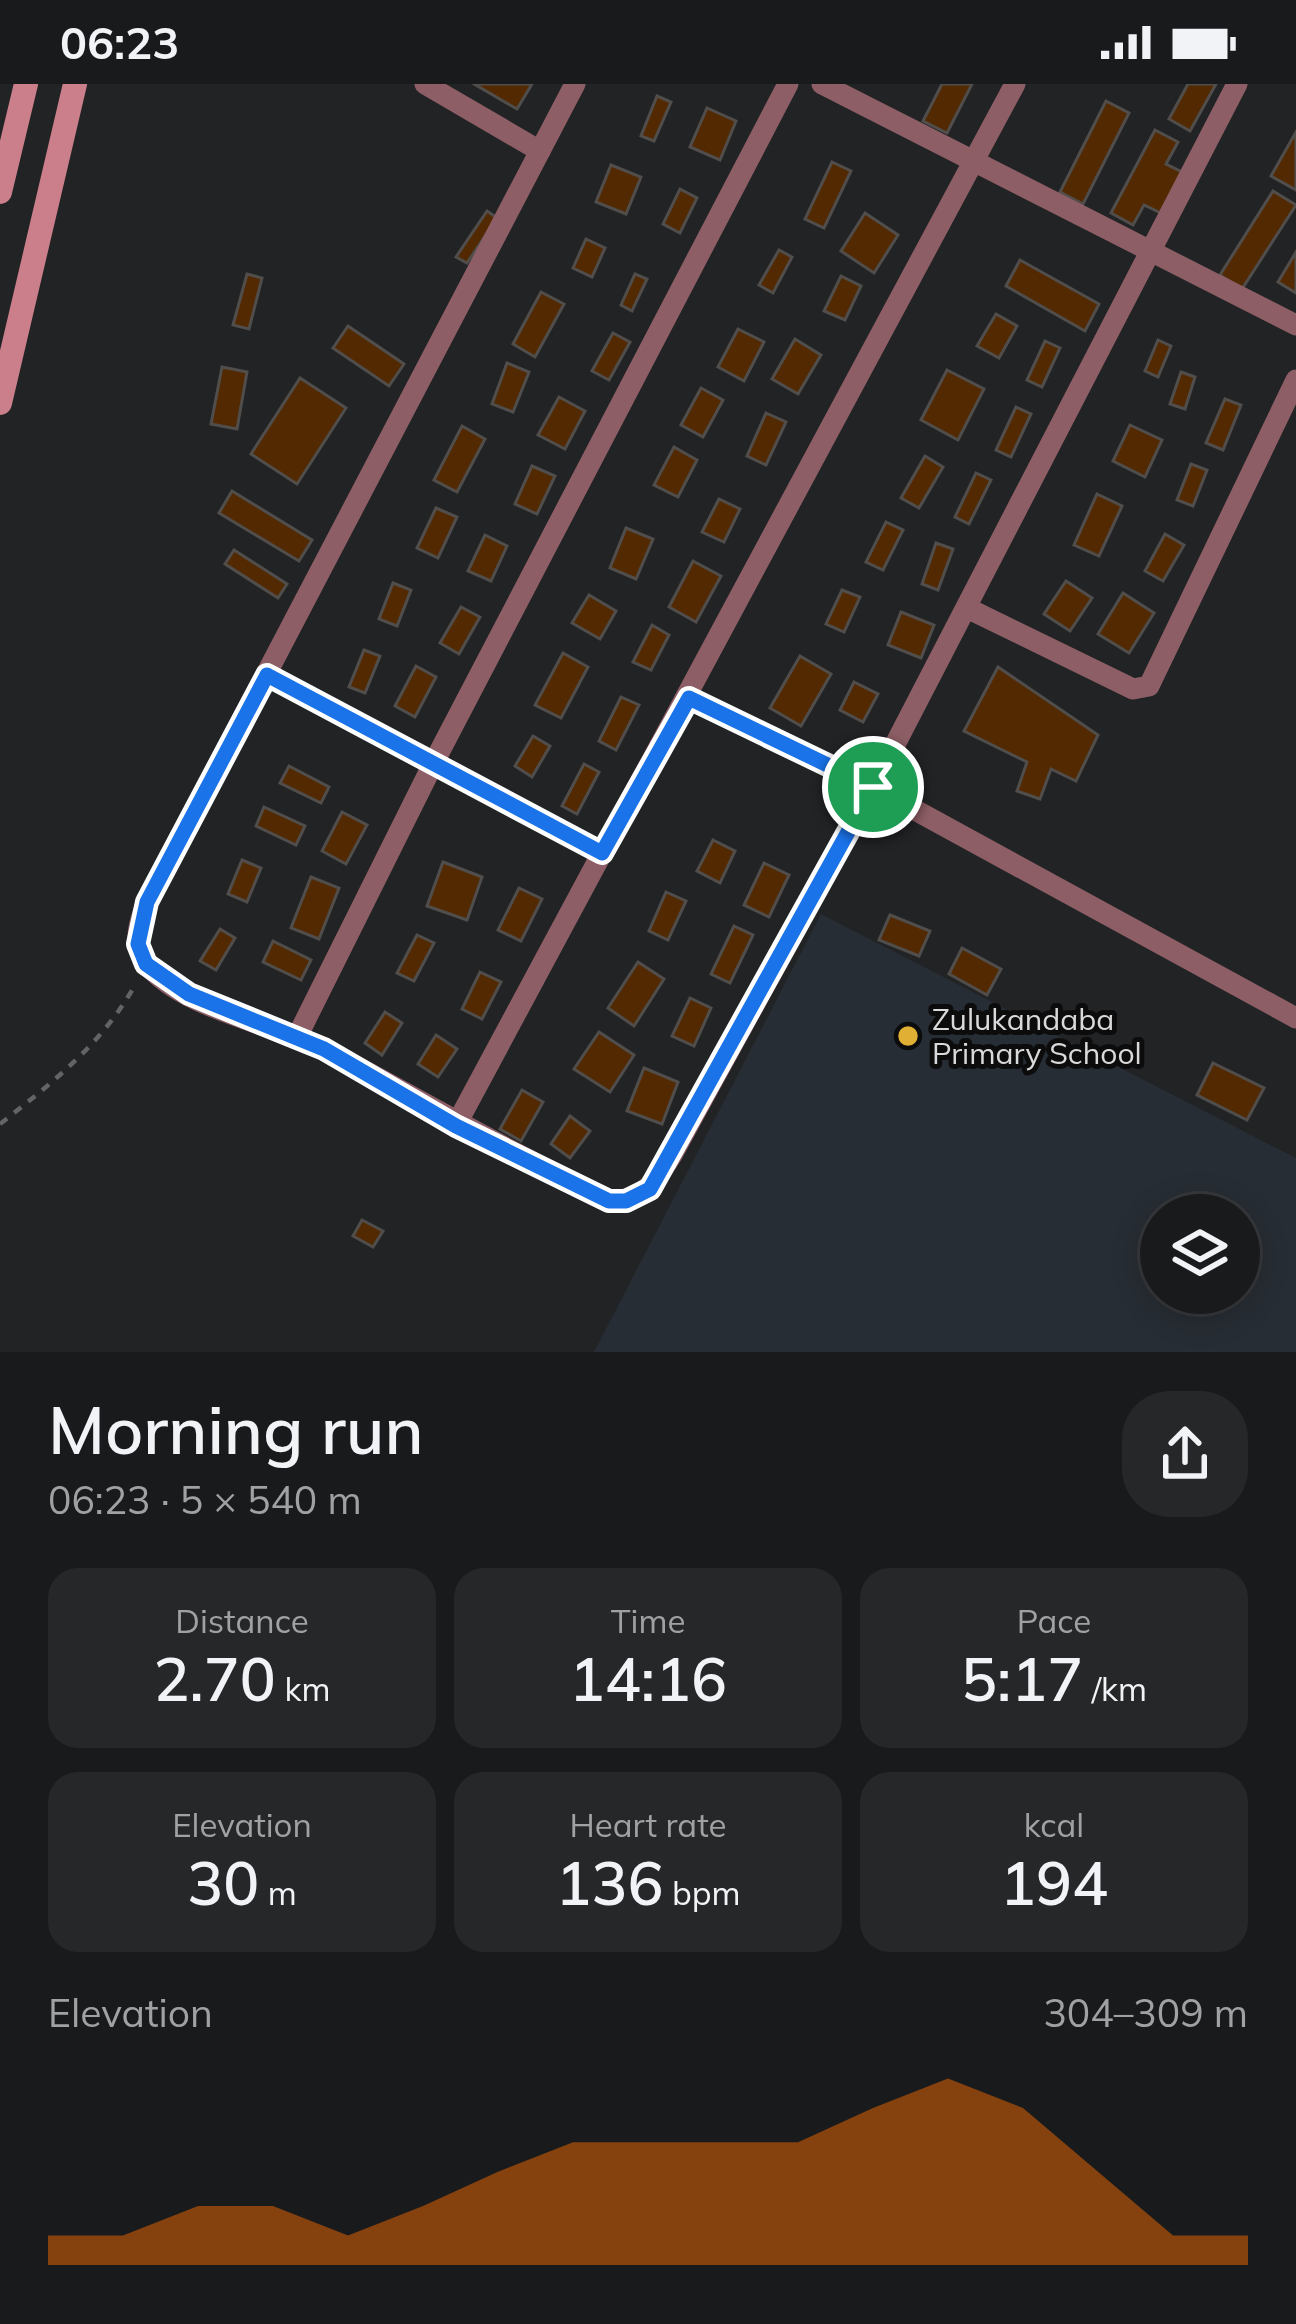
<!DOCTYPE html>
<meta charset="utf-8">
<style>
:root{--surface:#191a1c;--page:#262729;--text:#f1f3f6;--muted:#9fa1a3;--line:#37383b;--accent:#b45309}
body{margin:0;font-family:Mulish,sans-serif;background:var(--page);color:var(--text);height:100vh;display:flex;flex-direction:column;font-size:45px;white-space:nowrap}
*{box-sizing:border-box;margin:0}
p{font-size:39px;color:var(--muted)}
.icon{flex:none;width:66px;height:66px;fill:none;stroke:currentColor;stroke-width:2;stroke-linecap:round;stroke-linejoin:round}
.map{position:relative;height:1268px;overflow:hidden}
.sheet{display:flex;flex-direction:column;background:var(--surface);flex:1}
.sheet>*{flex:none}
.tools{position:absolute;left:1140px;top:1110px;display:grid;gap:24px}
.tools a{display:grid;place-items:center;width:120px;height:120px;border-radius:50%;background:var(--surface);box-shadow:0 6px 30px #0003,0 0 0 3px var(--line);font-size:60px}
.pin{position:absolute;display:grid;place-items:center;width:102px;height:102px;color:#fff;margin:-51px;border:6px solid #fff;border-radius:50%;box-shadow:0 3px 12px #0007}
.round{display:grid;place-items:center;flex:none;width:126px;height:126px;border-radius:48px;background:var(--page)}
.overview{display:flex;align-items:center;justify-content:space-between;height:204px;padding:0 48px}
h1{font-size:66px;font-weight:600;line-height:90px}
.metrics{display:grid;grid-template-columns:repeat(3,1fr);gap:18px;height:204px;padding:12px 48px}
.metrics div{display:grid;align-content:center;border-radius:30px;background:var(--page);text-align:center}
.metrics b{font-size:60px;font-weight:600}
.metrics small{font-size:33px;font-weight:400}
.metrics p{font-size:33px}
.chart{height:336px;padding:24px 48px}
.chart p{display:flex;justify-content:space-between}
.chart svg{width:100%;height:216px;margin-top:12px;fill:var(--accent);opacity:.7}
.status{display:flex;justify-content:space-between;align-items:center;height:84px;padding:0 60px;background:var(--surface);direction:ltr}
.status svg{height:33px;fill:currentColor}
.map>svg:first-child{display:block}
.built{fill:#272d34;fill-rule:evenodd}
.building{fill:#522900;stroke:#504d4b;stroke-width:3}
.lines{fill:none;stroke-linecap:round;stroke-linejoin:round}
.path{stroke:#626466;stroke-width:4.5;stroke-dasharray:9 9;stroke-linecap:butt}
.street{stroke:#8d5e65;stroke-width:21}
.secondary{stroke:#ca7f8b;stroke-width:24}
.route-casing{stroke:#fff;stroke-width:24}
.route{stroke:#1a73e8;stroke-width:15}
.poi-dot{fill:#e1af34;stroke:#0c0c0d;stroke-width:4.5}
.labels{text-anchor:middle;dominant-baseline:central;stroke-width:10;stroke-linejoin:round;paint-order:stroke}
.poi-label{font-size:30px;fill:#d8d9da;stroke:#0c0c0d;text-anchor:start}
</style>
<div class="status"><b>06:23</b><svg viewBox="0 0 49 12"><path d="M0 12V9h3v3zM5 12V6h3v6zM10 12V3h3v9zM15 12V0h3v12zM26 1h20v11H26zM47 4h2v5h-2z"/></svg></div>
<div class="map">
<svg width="1296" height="1268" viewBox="0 0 1296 1268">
<rect width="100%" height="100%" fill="#212325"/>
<path class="built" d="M821,830L1296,1074V1268H594ZM1161,1131H1239V1209H1161Z"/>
<g class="building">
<path d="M474,0H532L517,25Z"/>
<path d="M942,0H972L947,49L923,37Z"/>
<path d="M1188,0H1216L1190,47L1169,35Z"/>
<path d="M657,12L671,18L654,57L641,52Z"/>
<path d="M1106,17L1129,29L1083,120L1060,108Z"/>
<path d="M707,24L736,37L720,76L690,63Z"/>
<path d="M1155,46L1178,58L1166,80L1184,89L1165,131L1144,121L1133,141L1111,129Z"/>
<path d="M1296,48V106L1271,92Z"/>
<path d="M832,78L851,87L824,144L805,135Z"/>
<path d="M611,81L641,93L626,130L596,118Z"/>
<path d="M680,105L697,114L680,149L663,140Z"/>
<path d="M1273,107L1296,121L1242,205L1220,191Z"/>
<path d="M487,127L497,134L467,179L456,173Z"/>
<path d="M865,129L898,151L874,189L841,167Z"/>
<path d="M586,155L605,164L592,193L573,184Z"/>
<path d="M779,166L792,173L773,209L759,201Z"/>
<path d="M1296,168V209L1278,198Z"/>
<path d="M1020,176L1099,220L1085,247L1006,202Z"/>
<path d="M247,190L262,194L249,245L233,241Z"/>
<path d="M635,190L647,195L632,227L621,221Z"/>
<path d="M841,192L861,202L845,236L824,227Z"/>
<path d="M541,208L564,220L535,273L513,260Z"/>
<path d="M996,230L1017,242L999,274L977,262Z"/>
<path d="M348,242L404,280L389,302L333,264Z"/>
<path d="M738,245L764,258L744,297L718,283Z"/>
<path d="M613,249L630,258L609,296L592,287Z"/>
<path d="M795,255L821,271L798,310L772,295Z"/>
<path d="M1158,256L1171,262L1158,293L1145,287Z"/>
<path d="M1045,257L1060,264L1042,303L1027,296Z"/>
<path d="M507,279L529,288L513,328L492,320Z"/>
<path d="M222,283L247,288L237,345L211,340Z"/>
<path d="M947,286L984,305L958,356L921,336Z"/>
<path d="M1181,288L1195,293L1185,325L1170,320Z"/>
<path d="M300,294L346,324L297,400L251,370Z"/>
<path d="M701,304L723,316L703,353L681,341Z"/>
<path d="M559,313L585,327L565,365L538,351Z"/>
<path d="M1225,315L1241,321L1223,366L1206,359Z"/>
<path d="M1016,323L1031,330L1011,373L996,366Z"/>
<path d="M766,329L786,338L766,381L747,372Z"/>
<path d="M1130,341L1162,356L1145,393L1113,377Z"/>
<path d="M462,342L485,355L457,408L434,396Z"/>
<path d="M674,363L697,376L678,413L654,401Z"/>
<path d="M925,372L943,383L919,424L901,414Z"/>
<path d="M1191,380L1207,386L1193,422L1177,416Z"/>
<path d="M532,382L555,392L537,430L515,420Z"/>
<path d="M976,389L991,396L969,440L955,433Z"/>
<path d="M232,407L312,456L299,477L219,429Z"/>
<path d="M1097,410L1122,422L1099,472L1074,461Z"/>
<path d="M719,415L740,425L724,458L702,448Z"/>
<path d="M436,424L457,433L438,474L417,464Z"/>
<path d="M886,438L903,446L883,486L866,478Z"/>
<path d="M626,444L653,455L636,495L610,484Z"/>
<path d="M1165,450L1184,461L1163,497L1145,487Z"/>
<path d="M485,451L507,462L491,497L468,487Z"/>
<path d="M936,459L953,465L938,506L922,500Z"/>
<path d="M234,466L287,500L278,514L225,480Z"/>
<path d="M693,477L721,492L696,538L669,523Z"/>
<path d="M1066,497L1092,514L1070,547L1044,530Z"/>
<path d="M393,499L411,506L397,542L379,535Z"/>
<path d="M842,506L860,513L844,548L826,540Z"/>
<path d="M1123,509L1154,529L1129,569L1098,550Z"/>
<path d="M589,511L616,527L600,555L572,539Z"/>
<path d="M461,523L480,533L459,570L440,559Z"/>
<path d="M901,528L934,541L921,574L888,561Z"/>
<path d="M652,541L669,551L651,586L633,578Z"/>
<path d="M364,566L380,572L365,609L349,603Z"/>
<path d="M563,569L588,583L561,634L535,621Z"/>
<path d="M800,572L831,590L801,642L770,624Z"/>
<path d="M416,582L436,593L415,633L395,622Z"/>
<path d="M998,583L1098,651L1076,697L1051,685L1040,715L1017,707L1027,678L964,647Z"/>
<path d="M854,598L878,610L863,638L840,626Z"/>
<path d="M621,613L639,621L616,666L599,657Z"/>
<path d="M533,652L550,662L532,693L515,682Z"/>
<path d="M584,680L599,688L577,730L562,722Z"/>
<path d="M289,682L329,703L321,719L280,699Z"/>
<path d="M264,723L305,742L296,761L256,742Z"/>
<path d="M342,728L367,741L346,780L322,767Z"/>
<path d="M713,756L735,767L720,799L697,787Z"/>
<path d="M242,776L261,784L247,818L228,810Z"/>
<path d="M443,778L482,793L467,836L427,822Z"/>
<path d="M764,779L789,791L769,833L744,821Z"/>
<path d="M311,793L339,804L319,855L291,844Z"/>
<path d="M519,804L542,815L521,857L498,846Z"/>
<path d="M666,808L686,817L668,856L649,847Z"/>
<path d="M890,831L930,847L919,872L879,856Z"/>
<path d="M734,842L753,851L730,899L711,890Z"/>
<path d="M220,845L235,854L216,886L200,877Z"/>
<path d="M417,851L434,859L414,897L397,889Z"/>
<path d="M273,857L311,876L301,896L263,878Z"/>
<path d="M962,864L1001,885L987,911L949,890Z"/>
<path d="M638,878L664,895L634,942L608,924Z"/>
<path d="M480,888L501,898L482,935L462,925Z"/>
<path d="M690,914L711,924L694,962L672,952Z"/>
<path d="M385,928L402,939L382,971L365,959Z"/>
<path d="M599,948L634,971L610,1008L574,985Z"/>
<path d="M436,951L457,965L438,993L418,980Z"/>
<path d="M1213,979L1264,1004L1247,1036L1197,1011Z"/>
<path d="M644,984L678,998L662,1040L627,1027Z"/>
<path d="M522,1006L543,1018L521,1057L500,1045Z"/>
<path d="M570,1032L590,1047L570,1074L551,1060Z"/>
<path d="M362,1136L383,1147L373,1163L353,1152Z"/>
</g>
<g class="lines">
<path class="path" d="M0,1040C52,999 103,959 135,901"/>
<g class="street">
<path d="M425,0L540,67"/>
<path d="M575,0L147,818C139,837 132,860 146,879C181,925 276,940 326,966C421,1016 512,1070 609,1117C644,1117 654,1098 672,1071L873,703L1237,0"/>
<path d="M822,0L1296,241"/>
<path d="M967,524L1133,605L1149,602L1296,296"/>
<path d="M267,591L603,769"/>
<path d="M689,614L873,703L1296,934"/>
<path d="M297,953L432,682L788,0"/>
<path d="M456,1041L1015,0"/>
</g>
<g class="secondary">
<path d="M0,108L26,0"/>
<path d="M0,319L75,0"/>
</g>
</g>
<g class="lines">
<g class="route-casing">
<path id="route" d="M267,591L602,769L689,614L873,703L650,1105L626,1117H609L456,1042L324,965L189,910L146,880L138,860L147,818Z"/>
</g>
<use href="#route" class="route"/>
</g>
<circle class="poi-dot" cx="908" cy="952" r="12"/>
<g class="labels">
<g class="poi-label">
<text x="932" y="935">Zulukandaba<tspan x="932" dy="34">Primary School</tspan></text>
</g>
</g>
</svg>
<div class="tools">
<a><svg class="icon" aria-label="layers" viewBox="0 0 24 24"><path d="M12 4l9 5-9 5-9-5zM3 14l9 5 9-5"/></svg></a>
</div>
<div class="pin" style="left:873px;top:703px;background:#1e9e55"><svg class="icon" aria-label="arrive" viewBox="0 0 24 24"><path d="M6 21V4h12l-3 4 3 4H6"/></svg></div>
</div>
<section class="sheet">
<div class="overview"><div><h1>Morning run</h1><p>06:23 · 5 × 540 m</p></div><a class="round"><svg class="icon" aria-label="share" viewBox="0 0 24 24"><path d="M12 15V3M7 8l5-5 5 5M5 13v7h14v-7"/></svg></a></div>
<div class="metrics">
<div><p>Distance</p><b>2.70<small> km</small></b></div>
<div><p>Time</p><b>14:16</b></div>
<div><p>Pace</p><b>5:17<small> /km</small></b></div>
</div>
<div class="metrics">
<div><p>Elevation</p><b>30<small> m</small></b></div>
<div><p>Heart rate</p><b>136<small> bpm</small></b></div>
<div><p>kcal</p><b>194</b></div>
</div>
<div class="chart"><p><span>Elevation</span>304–309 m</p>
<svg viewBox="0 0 160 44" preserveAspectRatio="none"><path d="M0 44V38L10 38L20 32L30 32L40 38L50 32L60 25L70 19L80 19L90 19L100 19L110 12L120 6L130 12L140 25L150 38L160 38V44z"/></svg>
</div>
</section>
